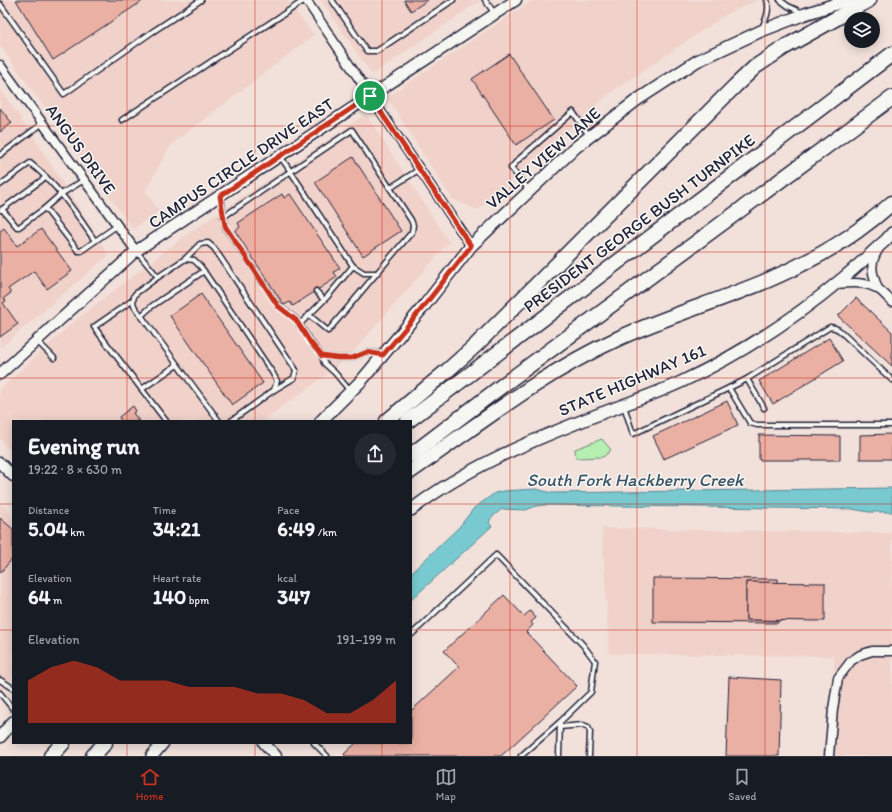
<!DOCTYPE html>
<meta charset="utf-8">
<style>
:root{--surface:#171b24;--page:#242831;--text:#f1f3f6;--muted:#9ea1a6;--line:#363941;--accent:#c8321e}
body{margin:0;font-family:Itim,sans-serif;background:var(--page);color:var(--text);height:100vh;display:flex;flex-direction:column;font-size:15px;white-space:nowrap}
*{box-sizing:border-box;margin:0}
p{font-size:13px;color:var(--muted)}
.icon{flex:none;width:22px;height:22px;fill:none;stroke:currentColor;stroke-width:2;stroke-linecap:round;stroke-linejoin:round}
.map{position:relative;flex:1;overflow:hidden}
.sheet{position:absolute;left:12px;top:420px;width:400px;height:324px;display:flex;flex-direction:column;background:var(--surface);border-radius:0px;box-shadow:0 2px 10px #0003}
.sheet>*{flex:none}
.controls{position:absolute;left:844px;top:12px;display:grid;gap:8px}
.controls a{display:grid;place-items:center;width:36px;height:36px;border-radius:50%;background:var(--surface);box-shadow:0 2px 10px #0003;font-size:20px}
.pin{position:absolute;display:grid;place-items:center;width:34px;height:34px;color:#fff;margin:-17px;border:2px solid #fff;border-radius:50%;box-shadow:0 1px 4px #0007}
.round{display:grid;place-items:center;flex:none;width:42px;height:42px;border-radius:21px;background:var(--page)}
.headline{display:flex;align-items:center;justify-content:space-between;height:68px;padding:0 16px}
h1{font-size:22px;font-weight:700;line-height:30px}
.figures{display:grid;grid-template-columns:repeat(3,1fr);gap:6px;height:68px;padding:4px 16px}
.figures div{display:grid;align-content:center}
.figures b{font-size:20px;font-weight:700}
.figures small{font-size:11px;font-weight:400}
.figures p{font-size:11px}
.chart{height:112px;padding:8px 16px}
.chart p{display:flex;justify-content:space-between}
.chart svg{width:100%;height:72px;margin-top:4px;fill:var(--accent);opacity:.7}
.tabs{display:flex;justify-content:space-around;align-items:center;height:56px;border-top:1px solid var(--line);background:var(--surface);font-size:11px;color:var(--muted)}
.tabs a{display:grid;justify-items:center;gap:2px}
.tabs .selected{color:var(--accent)}
.map>svg:first-child{display:block}
.built{fill:#f0d2ca}
.green{fill:#b7efb2;stroke:#6c8876}
.water{fill:#79cad0;stroke:#568794}
.building{fill:#eab0a4;stroke:#22223b}
.lines{fill:none;stroke-linecap:round;stroke-linejoin:round}
.service-casing{stroke:#22223b;stroke-width:7}
.minor-casing{stroke:#22223b;stroke-width:11}
.tertiary-casing{stroke:#22223b;stroke-width:13}
.secondary-casing{stroke:#22223b;stroke-width:14}
.motorway-casing{stroke:#22223b;stroke-width:17}
.service{stroke:#f6f6f2;stroke-width:4}
.minor{stroke:#f6f6f2;stroke-width:8}
.tertiary{stroke:#f6f6f2;stroke-width:10}
.secondary{stroke:#f6f6f2;stroke-width:11}
.motorway{stroke:#f6f6f2;stroke-width:14}
.route-casing{stroke:#fff;stroke-width:8}
.route{stroke:#c8321e;stroke-width:5}
.grid{fill:none;stroke:#c8321e;stroke-width:1;stroke-opacity:0.55}
.labels{text-anchor:middle;dominant-baseline:central;stroke-width:3;stroke-linejoin:round;paint-order:stroke}
.street-label{font-size:17px;fill:#22223b;stroke:#f6f6f2}
.water-label{font-size:18px;font-style:italic;fill:#3c5468;stroke:#f6f6f2}
</style>
<div class="map">
<svg width="892" height="756" viewBox="0 0 892 756">
<rect width="100%" height="100%" fill="#f2e1db"/>
<filter id="ink" filterUnits="userSpaceOnUse"><feTurbulence type="fractalNoise" baseFrequency=".025" numOctaves="2"/><feDisplacementMap in="SourceGraphic" scale="8" xChannelSelector="R" yChannelSelector="G"/><feConvolveMatrix kernelMatrix="1 2 1 2 8 2 1 2 1" color-interpolation-filters="sRGB"/></filter>
<g filter="url(#ink)">
<g class="built">
<path d="M0,0H287L314,35L171,145L145,191L159,211L133,229L0,46Z"/>
<path d="M321,0H481L372,75Z"/>
<path d="M533,0H758L727,14L610,93L478,210L452,199L387,97Z"/>
<path d="M0,88L38,144L109,255L0,348Z"/>
<path d="M366,114L449,242L354,351L318,381L262,421H13V453L0,439V389L77,319L186,235Z"/>
<path d="M0,503L13,518V677L0,691Z"/>
<path d="M602,528L892,533V756H834V656L609,654Z"/>
</g>
<path class="green" d="M602,439L611,450L603,457L576,458L575,449Z"/>
<path class="water" d="M892,488V512H869L852,509L544,505L536,506L526,510L502,509L491,518L489,523L492,526L411,600V573L460,526L474,508L495,493L503,491L536,489L552,493Z"/>
<g class="building">
<path d="M16,0H144L53,60Z"/>
<path d="M404,0H428L411,11Z"/>
<path d="M509,54L554,120L516,145L472,79Z"/>
<path d="M0,108L12,123L0,132Z"/>
<path d="M353,157L401,231L363,256L315,182Z"/>
<path d="M282,194L284,198L290,194L340,268L334,272L337,277L293,306L290,302L284,305L235,231L240,227L238,223Z"/>
<path d="M4,228L17,246L41,229L72,271L47,289L34,271L8,289L11,293L4,298L6,301L3,303L18,324L0,337V231Z"/>
<path d="M201,294L263,383L232,405L170,316Z"/>
<path d="M856,298L892,332V366L838,316Z"/>
<path d="M829,338L843,361L773,404L759,381Z"/>
<path d="M727,401L738,425L664,459L653,436Z"/>
<path d="M133,406L136,411L133,413L139,421H121L119,417Z"/>
<path d="M892,434V459H860V435Z"/>
<path d="M759,435L840,436V460H759Z"/>
<path d="M0,518L13,529V558L0,573Z"/>
<path d="M653,578L778,579V583L746,582V620L778,621V623L653,622Z"/>
<path d="M746,582L825,583V621L746,620Z"/>
<path d="M504,595L524,616L530,611L536,618L531,622L533,625L526,632L577,686L501,756H345L344,754L356,743H411V709L412,710L459,667L444,651Z"/>
<path d="M729,677L781,680L779,756H726Z"/>
</g>
<g class="lines">
<g class="service-casing">
<g id="service">
<path d="M332,0L367,51H377L453,0"/>
<path d="M485,0L495,14"/>
<path d="M780,0L788,6L803,13"/>
<path d="M0,4L64,94L152,32L201,0"/>
<path d="M762,28C766,19 770,10 767,0"/>
<path d="M122,120L305,0"/>
<path d="M0,155L43,123"/>
<path d="M84,180L61,194L45,208L78,251H81L95,241"/>
<path d="M0,185L30,163C57,184 76,213 95,241L118,225"/>
<path d="M390,188L420,169"/>
<path d="M529,190L511,168L518,160L573,112L590,137"/>
<path d="M221,196L225,227L279,306L296,319L311,342L322,356L324,363L335,373L350,391"/>
<path d="M2,209L17,227H19L45,208"/>
<path d="M1,210L46,177"/>
<path d="M223,217L352,130L411,220L413,225L412,232L377,273H364L353,266L291,172L280,156"/>
<path d="M137,252L158,277"/>
<path d="M185,259L200,244L208,243L214,248L296,370L294,378L274,390"/>
<path d="M316,291L324,300"/>
<path d="M133,300L94,327L166,421"/>
<path d="M309,315L328,331L377,273"/>
<path d="M141,316L152,306L204,271"/>
<path d="M299,325L328,296L353,266"/>
<path d="M37,341L54,358"/>
<path d="M322,356L338,358H352L367,352L381,354"/>
<path d="M747,379L764,408"/>
<path d="M892,380L839,330L835,328L830,327L747,379L729,388L750,423L757,425H892"/>
<path d="M142,389L177,365"/>
<path d="M624,406L633,434L729,388"/>
<path d="M219,421L134,306L133,300L135,294L158,277L185,259L194,260L201,267L272,372L277,381L274,390L231,421"/>
<path d="M411,635L496,555L583,645L595,661L591,692L560,722L559,756"/>
<path d="M0,680L13,688"/>
<path d="M0,693L13,709"/>
<path d="M560,727L583,725L588,727L590,732L589,756"/>
<path d="M314,743L327,756"/>
<path d="M521,756L560,722"/>
</g>
</g>
<g class="minor-casing">
<g id="minor">
<path d="M306,0L471,246"/>
<path d="M0,65L136,251"/>
<path d="M836,284C849,283 866,281 878,289C883,292 888,298 892,302"/>
<path d="M878,289C872,273 869,265 878,250"/>
<path d="M829,756L833,709L838,678L851,661L860,655L872,651H892"/>
</g>
</g>
<g class="tertiary-casing">
<g id="tertiary">
<path d="M0,374L136,251L516,0"/>
<path d="M0,463L13,476"/>
<path d="M264,743L276,756"/>
</g>
</g>
<g class="secondary-casing">
<g id="secondary">
<path d="M321,421L362,380L424,306L471,246L576,147L637,100L697,61L761,31L805,14L848,0"/>
<path d="M411,510C468,466 535,439 602,413C628,403 655,394 681,382C739,355 794,319 843,278C858,266 872,252 886,240L892,233"/>
<path d="M0,737L13,722"/>
<path d="M152,756L163,743"/>
</g>
</g>
<g class="motorway-casing">
<g id="motorway">
<path d="M387,421L448,370L476,345L735,86L755,67L785,47L869,0"/>
<path d="M408,421L892,54"/>
<path d="M411,455L503,385L892,98"/>
<path d="M411,471C478,425 543,373 617,339C677,311 743,295 802,264C835,248 865,227 892,203"/>
<path d="M51,756L63,743"/>
<path d="M93,756L105,743"/>
</g>
</g>
<use href="#service" class="service"/>
<use href="#minor" class="minor"/>
<use href="#tertiary" class="tertiary"/>
<use href="#secondary" class="secondary"/>
<use href="#motorway" class="motorway"/>
</g>
</g>
<g class="lines" filter="url(#ink)">
<g class="route-casing">
<path id="route" d="M370,96L471,246L424,306L383,355L367,352L352,358H338L322,356L310,342L296,320L278,306L225,226L220,196Z"/>
</g>
<use href="#route" class="route"/>
</g>
<path class="grid" d="M127,0V421M255,0V421M382,0V421M510,0V756M637,0V756M765,0V756M0,126H892M0,252H892M0,378H892M0,504H13M411,504H892M0,630H13M411,630H892M127,743V756M255,743V756M382,743V756"/>
<g class="labels">
<g class="street-label">
<text transform="translate(81 149) rotate(54)">ANGUS DRIVE</text>
<text transform="translate(543 158) rotate(-41)">VALLEY VIEW LANE</text>
<text transform="translate(241 163) rotate(-34)">CAMPUS CIRCLE DRIVE EAST</text>
<text transform="translate(639 223) rotate(-37)">PRESIDENT GEORGE BUSH TURNPIKE</text>
<text transform="translate(632 380) rotate(-23)">STATE HIGHWAY 161</text>
</g>
<g class="water-label">
<text x="635" y="480">South Fork Hackberry Creek</text>
</g>
</g>
</svg>
<div class="controls">
<a><svg class="icon" aria-label="layers" viewBox="0 0 24 24"><path d="M12 4l9 5-9 5-9-5zM3 14l9 5 9-5"/></svg></a>
</div>
<div class="pin" style="left:370px;top:96px;background:#1e9e55"><svg class="icon" aria-label="arrive" viewBox="0 0 24 24"><path d="M6 21V4h12l-3 4 3 4H6"/></svg></div>
<section class="sheet">
<div class="headline"><div><h1>Evening run</h1><p>19:22 · 8 × 630 m</p></div><a class="round"><svg class="icon" aria-label="share" viewBox="0 0 24 24"><path d="M12 15V3M7 8l5-5 5 5M5 13v7h14v-7"/></svg></a></div>
<div class="figures">
<div><p>Distance</p><b>5.04<small> km</small></b></div>
<div><p>Time</p><b>34:21</b></div>
<div><p>Pace</p><b>6:49<small> /km</small></b></div>
</div>
<div class="figures">
<div><p>Elevation</p><b>64<small> m</small></b></div>
<div><p>Heart rate</p><b>140<small> bpm</small></b></div>
<div><p>kcal</p><b>347</b></div>
</div>
<div class="chart"><p><span>Elevation</span>191–199 m</p>
<svg viewBox="0 0 160 44" preserveAspectRatio="none"><path d="M0 44V18L10 10L20 6L30 10L40 18L50 18L60 18L70 22L80 22L90 22L100 26L110 26L120 30L130 38L140 38L150 30L160 18V44z"/></svg>
</div>
</section>
</div>
<nav class="tabs">
<a class="selected"><svg class="icon" aria-label="home" viewBox="0 0 24 24"><path d="M3 11l9-7 9 7M6 9v11h12V9"/></svg>Home</a>
<a><svg class="icon" aria-label="map" viewBox="0 0 24 24"><path d="M3 6l6-2 6 2 6-2v14l-6 2-6-2-6 2zM9 4v14M15 6v14"/></svg>Map</a>
<a><svg class="icon" aria-label="saved" viewBox="0 0 24 24"><path d="M7 4h10v16l-5-4-5 4z"/></svg>Saved</a>
</nav>
